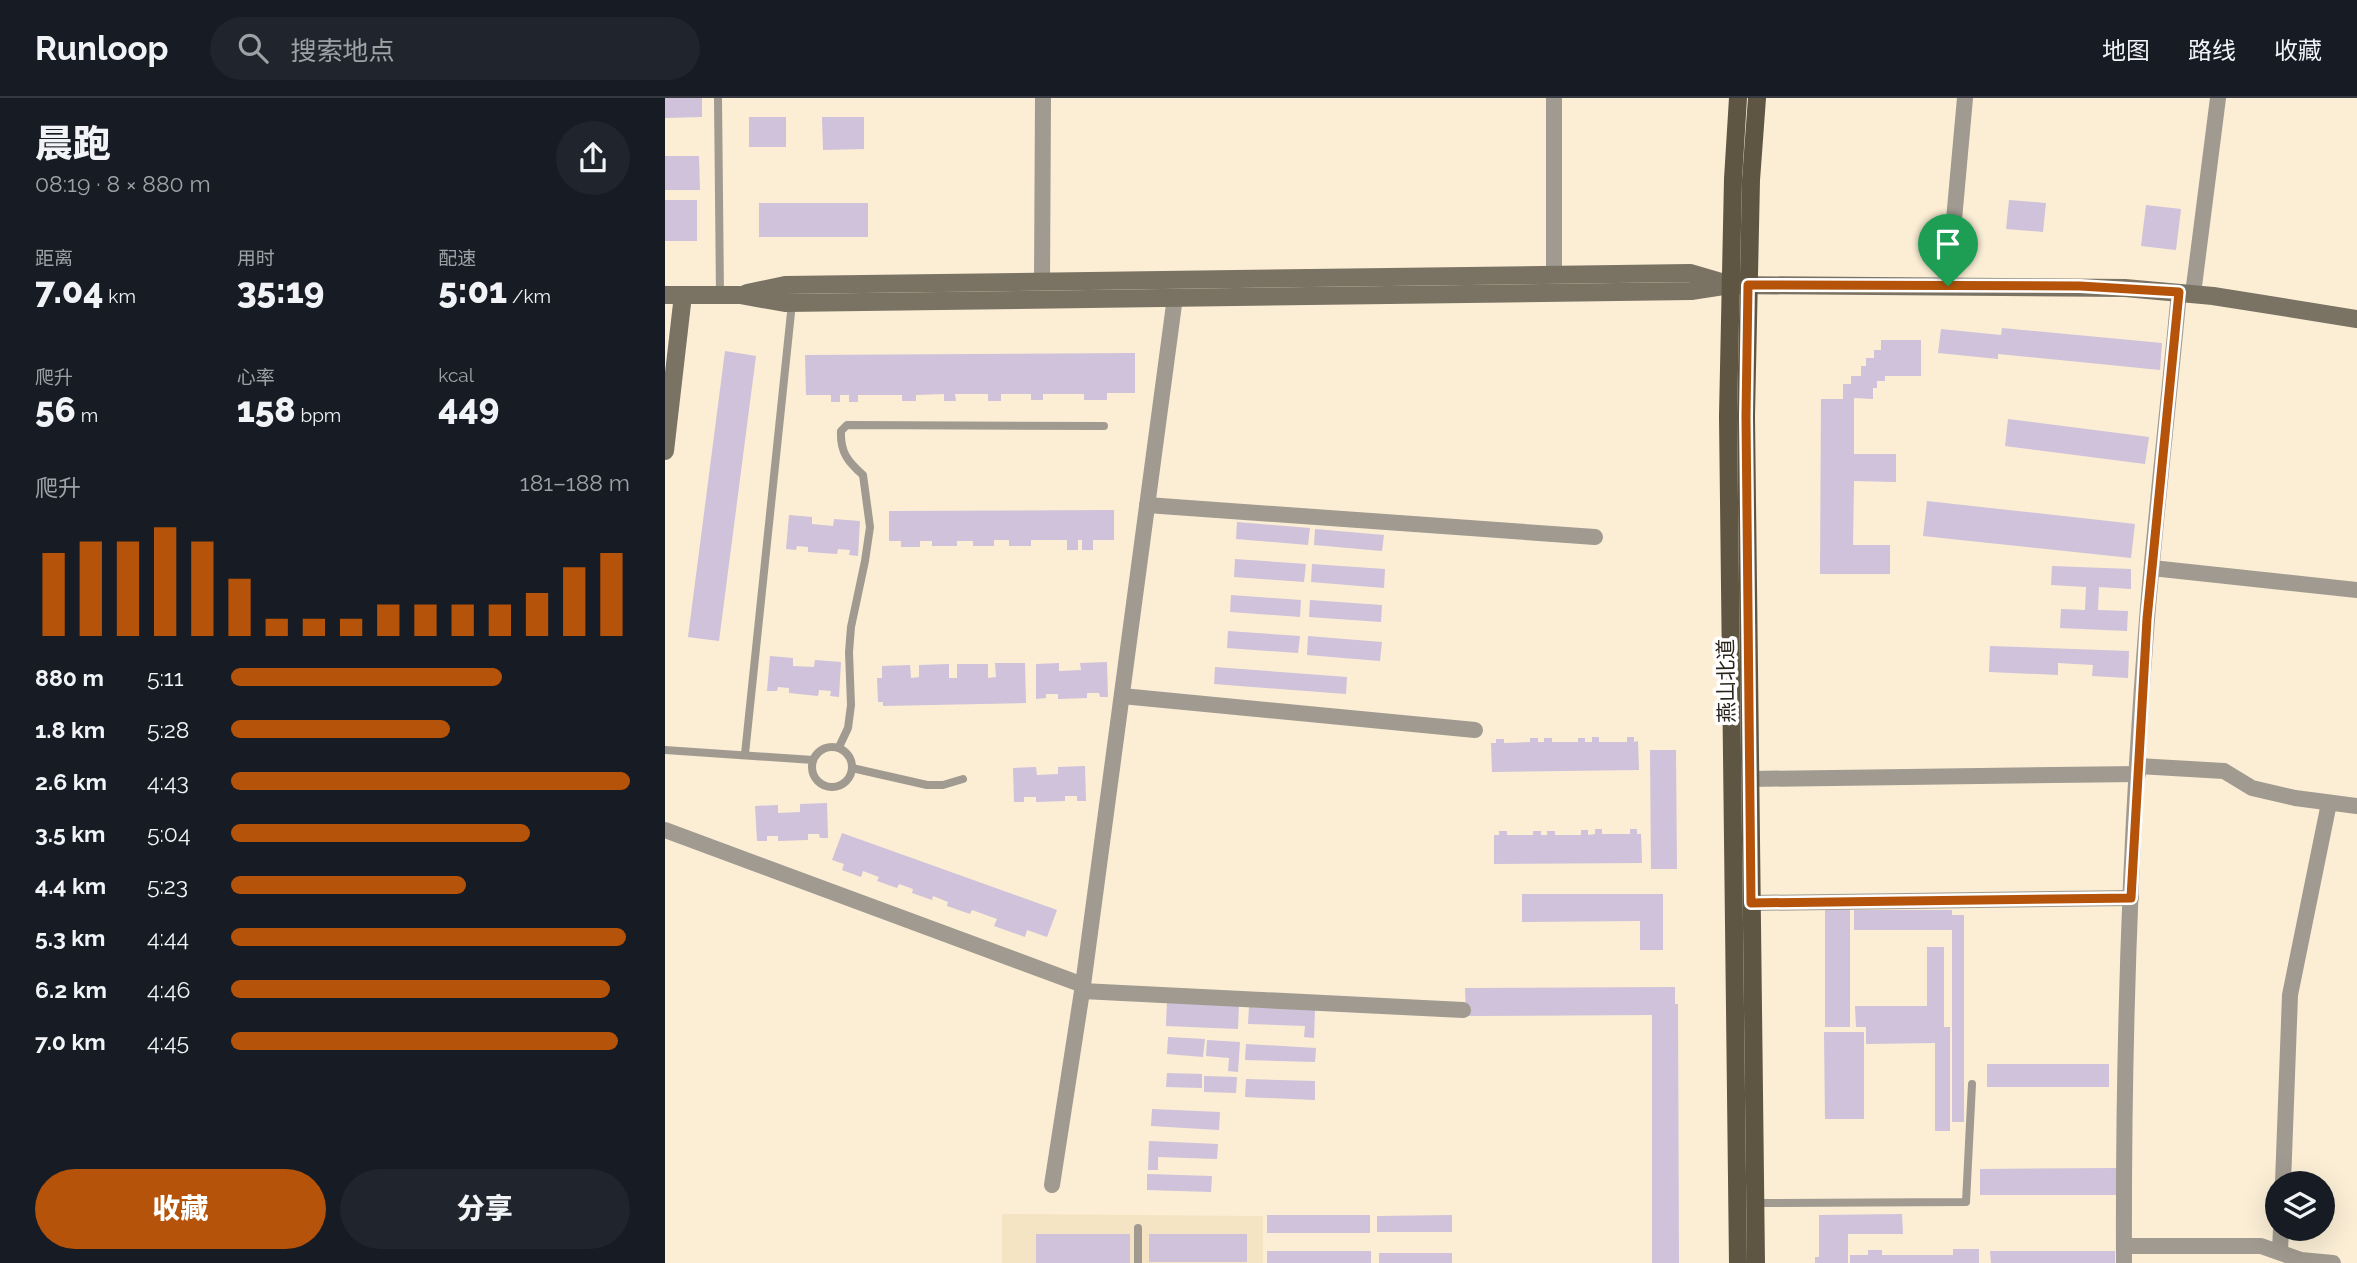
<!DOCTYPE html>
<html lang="zh">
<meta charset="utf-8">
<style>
:root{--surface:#171b24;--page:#20242c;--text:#f1f3f6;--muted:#9ea1a6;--line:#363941;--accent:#b45309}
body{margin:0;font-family:Raleway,"Noto Sans SC",sans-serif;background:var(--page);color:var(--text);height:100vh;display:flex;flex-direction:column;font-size:26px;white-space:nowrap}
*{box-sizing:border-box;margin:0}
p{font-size:23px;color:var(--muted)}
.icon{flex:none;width:38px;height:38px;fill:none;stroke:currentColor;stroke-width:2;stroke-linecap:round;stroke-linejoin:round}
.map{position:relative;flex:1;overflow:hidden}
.side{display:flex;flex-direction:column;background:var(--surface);width:665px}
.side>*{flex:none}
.fabs{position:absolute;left:1600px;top:1073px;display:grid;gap:14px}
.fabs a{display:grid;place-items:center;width:70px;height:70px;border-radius:50%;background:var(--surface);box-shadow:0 7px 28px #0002;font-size:35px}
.pin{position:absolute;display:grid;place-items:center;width:60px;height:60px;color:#fff;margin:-72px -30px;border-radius:50% 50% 50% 0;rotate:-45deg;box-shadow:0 0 7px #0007}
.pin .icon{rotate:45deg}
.round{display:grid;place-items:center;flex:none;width:74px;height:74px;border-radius:37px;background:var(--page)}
.headline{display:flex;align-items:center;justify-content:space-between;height:119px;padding:0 35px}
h1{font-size:38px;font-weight:800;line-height:52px}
.metrics{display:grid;grid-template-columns:repeat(3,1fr);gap:10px;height:119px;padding:7px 35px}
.metrics div{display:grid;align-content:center}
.metrics b{font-size:35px;font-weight:800}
.metrics small{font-size:19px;font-weight:400}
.metrics p{font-size:19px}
.chart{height:196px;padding:14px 35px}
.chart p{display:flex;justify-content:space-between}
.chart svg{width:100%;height:126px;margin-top:7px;stroke:var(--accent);stroke-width:6}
.action{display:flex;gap:14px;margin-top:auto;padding:14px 35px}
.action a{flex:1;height:80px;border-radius:42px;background:var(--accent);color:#fff;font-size:28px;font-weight:800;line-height:80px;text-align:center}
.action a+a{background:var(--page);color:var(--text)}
ul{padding:0 35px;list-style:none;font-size:23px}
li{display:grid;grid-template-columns:112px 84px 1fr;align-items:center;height:52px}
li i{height:18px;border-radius:9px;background:var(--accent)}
header{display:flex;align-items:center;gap:42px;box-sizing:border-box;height:98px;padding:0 35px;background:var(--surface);border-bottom:2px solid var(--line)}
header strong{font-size:33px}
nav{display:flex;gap:38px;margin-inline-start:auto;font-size:24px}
.search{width:490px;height:63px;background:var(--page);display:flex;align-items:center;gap:18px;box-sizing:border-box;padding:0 24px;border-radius:38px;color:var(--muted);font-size:26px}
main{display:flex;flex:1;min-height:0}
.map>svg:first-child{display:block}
.built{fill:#f5e4c4}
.building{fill:#cfc2da}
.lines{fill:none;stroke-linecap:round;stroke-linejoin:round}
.lane{stroke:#a09a90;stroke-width:8}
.street{stroke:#a09a90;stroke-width:16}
.secondary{stroke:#7a7263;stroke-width:18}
.primary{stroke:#5f5543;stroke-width:18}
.route-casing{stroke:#fff;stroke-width:14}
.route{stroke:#b45309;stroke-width:9}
.labels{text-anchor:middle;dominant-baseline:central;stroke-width:7;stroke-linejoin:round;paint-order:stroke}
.street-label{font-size:21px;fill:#28231a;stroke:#fff}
</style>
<header>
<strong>Runloop</strong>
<div class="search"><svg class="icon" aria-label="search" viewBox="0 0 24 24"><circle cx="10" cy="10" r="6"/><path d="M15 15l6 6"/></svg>搜索地点</div>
<nav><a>地图</a><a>路线</a><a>收藏</a></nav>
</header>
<main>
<section class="side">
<div class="headline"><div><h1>晨跑</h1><p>08:19 · 8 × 880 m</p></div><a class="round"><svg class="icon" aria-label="share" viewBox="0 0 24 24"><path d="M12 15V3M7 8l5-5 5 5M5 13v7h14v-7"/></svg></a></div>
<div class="metrics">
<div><p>距离</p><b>7.04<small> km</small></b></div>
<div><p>用时</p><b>35:19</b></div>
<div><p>配速</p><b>5:01<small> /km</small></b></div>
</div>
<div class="metrics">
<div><p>爬升</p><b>56<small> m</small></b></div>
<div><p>心率</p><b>158<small> bpm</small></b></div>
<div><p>kcal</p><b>449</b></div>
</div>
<div class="chart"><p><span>爬升</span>181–188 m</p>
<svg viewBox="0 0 160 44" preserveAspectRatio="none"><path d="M5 44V15M15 44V11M25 44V11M35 44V6M45 44V11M55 44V24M65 44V38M75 44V38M85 44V38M95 44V33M105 44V33M115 44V33M125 44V33M135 44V29M145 44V20M155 44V15"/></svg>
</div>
<ul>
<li><b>880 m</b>5:11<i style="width:68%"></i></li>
<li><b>1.8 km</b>5:28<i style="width:55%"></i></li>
<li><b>2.6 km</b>4:43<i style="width:100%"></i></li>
<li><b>3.5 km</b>5:04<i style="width:75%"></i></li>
<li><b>4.4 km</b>5:23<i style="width:59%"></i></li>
<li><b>5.3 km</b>4:44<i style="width:99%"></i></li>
<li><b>6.2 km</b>4:46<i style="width:95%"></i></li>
<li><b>7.0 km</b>4:45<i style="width:97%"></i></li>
</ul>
<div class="action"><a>收藏</a><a>分享</a></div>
</section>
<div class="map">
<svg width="1692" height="1165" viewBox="0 0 1692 1165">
<rect width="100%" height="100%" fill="#fbeed5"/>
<path class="built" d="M337,1116L598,1118V1165H337Z"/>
<g class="building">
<path d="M0,0H37V19L0,20Z"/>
<rect x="84" y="19" width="37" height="30"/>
<path d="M157,19H199V51L158,52Z"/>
<path d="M0,58H34L35,92H0Z"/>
<rect x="0" y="102" width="32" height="41"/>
<path d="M1344,102L1381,105L1378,134L1341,131Z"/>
<rect x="94" y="105" width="109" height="34"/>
<path d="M1481,107L1516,111L1511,152L1476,148Z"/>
<path d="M1337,230L1497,245L1495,272L1333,256V261L1273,255L1276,231L1336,237Z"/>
<path d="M1216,242H1256V278H1220V283H1212V290H1208V301L1189,300V356H1231V384L1189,383L1188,447H1225V476H1155L1156,301H1178V286H1186V278H1196V268H1201V260H1209V252H1216Z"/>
<path d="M60,253L91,258L54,543L23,539Z"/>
<path d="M470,255V295H442V302H419V296H378V302H366V296H336V303H323V296H290L291,303H279V296L251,297V303H237V297H193V304H184V297H175V304H166V297H141L140,257Z"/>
<path d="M1343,321L1484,339L1480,366L1340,348Z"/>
<path d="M1262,403L1470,426L1466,460L1258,438Z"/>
<path d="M449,412V442H428V452H417V442H413V452H402V442H366V448H344V442H329V448H308V443H292V448H267V443H255V449H236V443H224V413Z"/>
<path d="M124,417L147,419V426L168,428L169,421L195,423L193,458L184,457L185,452L173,451L172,456L143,454V449L132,448L131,452L121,451Z"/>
<path d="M572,424L645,430L643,447L571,441Z"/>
<path d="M650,431L719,437L717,453L649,447Z"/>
<path d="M570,461L641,466L639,484L569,479Z"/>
<path d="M647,466L720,471L719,490L646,484Z"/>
<path d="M1387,468L1466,471V491L1434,489L1433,512L1463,513L1462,533L1395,530L1396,511L1420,512L1421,489L1386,487Z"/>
<path d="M566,497L636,502L635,519L565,514Z"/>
<path d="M645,502L717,507L716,524L644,519Z"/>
<path d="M563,533L635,538L633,555L562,550Z"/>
<path d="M643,538L717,544L715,563L642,557Z"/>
<path d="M1325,548L1464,553L1463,580L1427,578L1428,567L1393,565V577L1324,574Z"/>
<path d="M105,558L128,560V568L149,569L150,562L176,564L174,599L165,598L166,593L154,592L153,598L124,595V590L113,589L112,593H102Z"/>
<path d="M442,564L443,599H435L434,595H422V600L393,601V596H381V600L371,601V566L394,565V573L416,572L415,565Z"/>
<path d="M330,565H360L361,605L218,608V604H213L212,580H217V568L245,567L246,580L254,579V567L284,566V580H292V566H323V580L331,579Z"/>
<path d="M550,569L682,579L681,596L549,586Z"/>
<path d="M927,639H934V644H962V639H969V644L973,643L974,672L827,674L826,645H831V641H839V645L865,644V640H873V644H879V640H887V644H913V640H920V644H927Z"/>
<path d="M985,652H1011L1012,771H986Z"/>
<path d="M420,668L421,703H412V698H400V703L371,704V699H359V704H349L348,670L371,669L372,677L393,676V669Z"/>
<path d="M162,705L163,740H155L154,736H143V742L113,743V738H102V743H92L90,708L113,707V715L135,714V706Z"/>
<path d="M930,731H937V736H965V731H972V736H976L977,765L829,766V737H834V733H842V737H868V733H876V737H882V733H890V737H916V732H923V737L930,736Z"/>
<path d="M177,735L392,812L382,839L362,832L360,839L329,828L332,821L307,812L305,816L282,808L283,804L268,798L267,802L247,795L248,791L234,786L232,790L212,783L214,779L198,773L196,779L177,772L179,766L167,762Z"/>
<path d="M857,796H998V852H975V823L857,824Z"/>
<rect x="1160" y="810" width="25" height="119"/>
<path d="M1189,812H1287V817H1299V1024H1287V832H1189Z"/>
<path d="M1262,849H1279V929H1285V1033H1270V945L1201,946V929H1191L1190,908H1262Z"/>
<path d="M1010,889V906H1013L1014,1165H987V917L801,918L800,890Z"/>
<path d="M502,901L574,905L573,931L501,928Z"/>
<path d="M584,909L650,912L649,940L639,939L640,928L583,926Z"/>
<path d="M1159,934H1199V1021H1160Z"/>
<path d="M503,939L540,941L538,959L502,956Z"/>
<path d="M542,942L575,944L573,974L563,973L564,960L541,958Z"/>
<path d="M581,946L651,950L650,964L580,962Z"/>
<rect x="1322" y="966" width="122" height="23"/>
<path d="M502,975L537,976V990L501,989Z"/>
<path d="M539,978L572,979L571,995L539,994Z"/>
<path d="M581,981L650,983V1002L580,999Z"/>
<path d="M487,1011L555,1014L554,1032L486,1028Z"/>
<path d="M484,1043L553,1046L552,1061L493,1059V1072H483Z"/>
<path d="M1452,1070V1097H1315V1071Z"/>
<path d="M482,1076L547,1078L546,1094L482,1092Z"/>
<path d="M1237,1116L1238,1136H1183V1165H1150V1159H1154V1117Z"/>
<rect x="602" y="1117" width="103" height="18"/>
<path d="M787,1117V1134H712V1118Z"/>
<rect x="371" y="1136" width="94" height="29"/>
<rect x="484" y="1136" width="98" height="28"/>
<path d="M1288,1151H1314V1165H1185V1157H1203V1152H1217V1157H1288Z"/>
<rect x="602" y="1153" width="104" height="12"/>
<path d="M1325,1153H1450V1165H1326Z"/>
<rect x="714" y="1155" width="73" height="10"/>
</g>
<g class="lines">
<g class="lane">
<path d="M53,0L55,197"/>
<circle cx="167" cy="669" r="20"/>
<path d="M174,649L183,630L186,607L184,554L186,529L200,463L205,429L198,377C183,364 175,354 176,333L182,327L439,328"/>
<path d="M0,652L148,662"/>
<path d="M80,656L127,205"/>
<path d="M187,670L262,687H278L298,681"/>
<path d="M1090,1105L1301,1104L1307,986"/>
<path d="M473,1130V1165"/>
</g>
<g class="street">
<path d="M889,175V0"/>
<path d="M377,183L378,0"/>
<path d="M1283,188L1300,0"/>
<path d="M1528,196L1553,0"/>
<path d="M482,407L930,439"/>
<path d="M1487,470L1692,492"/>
<path d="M457,598L810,632"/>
<path d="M1473,668L1559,673L1587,690L1630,700L1692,708"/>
<path d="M1085,681L1473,676"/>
<path d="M0,732L418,887"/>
<path d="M1086,805L1466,800"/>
<path d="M417,893L798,912"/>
<path d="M1618,1085L1625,897L1664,705"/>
<path d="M387,1087L418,887L510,199"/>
<path d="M1459,1148H1596L1636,1162L1668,1165"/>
<path d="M1615,1154L1616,1130"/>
<path d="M1459,1165C1458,950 1465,735 1482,521C1491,412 1504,303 1514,194"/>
</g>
<g class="secondary">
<path d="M82,195L120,187L1025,175L1059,185"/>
<path d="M0,197H75L120,205L1026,193L1065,187L1460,190L1548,198L1692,221"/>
<path d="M0,353L18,197"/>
</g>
<g class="primary">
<path d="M1073,1165L1063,318L1068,81L1073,0"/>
<path d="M1091,1165L1081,318L1086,82L1092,0"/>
</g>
</g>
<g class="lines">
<g class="route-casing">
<path id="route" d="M1083,187L1415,188L1514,194L1482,521L1466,800L1086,805L1081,318Z"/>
</g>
<use href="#route" class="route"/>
</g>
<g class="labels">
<g class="street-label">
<text transform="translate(1061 583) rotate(-91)">燕山北道</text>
</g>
</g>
</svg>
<div class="fabs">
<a><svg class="icon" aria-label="layers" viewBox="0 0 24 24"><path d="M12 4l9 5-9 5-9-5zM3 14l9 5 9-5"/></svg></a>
</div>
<div class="pin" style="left:1283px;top:188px;background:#1e9e55"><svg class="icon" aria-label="arrive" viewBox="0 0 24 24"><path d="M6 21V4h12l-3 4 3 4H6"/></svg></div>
</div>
</main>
